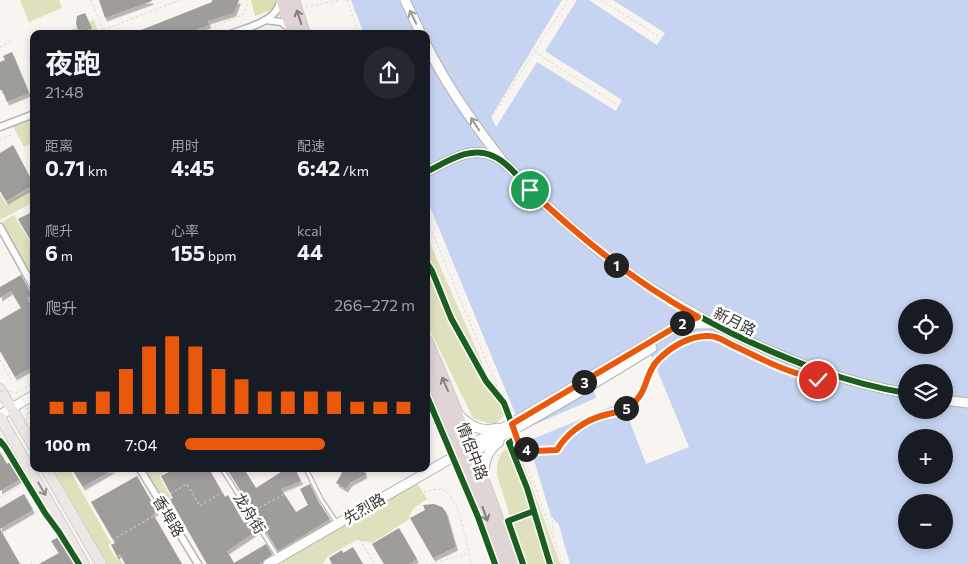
<!DOCTYPE html>
<html lang="zh">
<meta charset="utf-8">
<style>
:root{--surface:#171b24;--page:#242831;--text:#f1f3f6;--muted:#9ea1a6;--accent:#ea580c}
body{margin:0;font-family:Commissioner,"Noto Sans SC",sans-serif;background:var(--page);color:var(--text);height:100vh;display:flex;flex-direction:column;font-size:19px;white-space:nowrap}
*{box-sizing:border-box;margin:0}
p{font-size:16px;color:var(--muted)}
.icon{flex:none;width:28px;height:28px;fill:none;stroke:currentColor;stroke-width:2;stroke-linecap:round;stroke-linejoin:round}
.map{position:relative;flex:1;overflow:hidden}
.drawer{position:absolute;left:30px;top:30px;width:400px;height:442px;display:flex;flex-direction:column;background:var(--surface);border-radius:10px;box-shadow:0 2px 8px #0003}
.drawer>*{flex:none}
.fabs{position:absolute;left:898px;top:299px;display:grid;gap:10px}
.fabs a{display:grid;place-items:center;width:55px;height:55px;border-radius:50%;background:var(--surface);box-shadow:0 2px 8px #0003;font-size:25px}
.pin{position:absolute;display:grid;place-items:center;width:42px;height:42px;color:#fff;margin:-21px;border:2px solid #fff;border-radius:50%;box-shadow:0 1px 5px #0007}
.km{position:absolute;width:25px;height:25px;margin:-12px;border-radius:50%;background:#222;color:#fff;font-size:14px;line-height:25px;text-align:center}
.round{display:grid;place-items:center;flex:none;width:52px;height:52px;border-radius:26px;background:var(--page)}
.overview{display:flex;align-items:center;justify-content:space-between;height:85px;padding:0 15px}
h1{font-size:28px;font-weight:700;line-height:38px}
.metrics{display:grid;grid-template-columns:repeat(3,1fr);gap:8px;height:85px;padding:5px 15px}
.metrics div{display:grid;align-content:center}
.metrics b{font-size:21px;font-weight:700}
.metrics small{font-size:14px;font-weight:400}
.metrics p{font-size:14px}
.chart{height:140px;padding:10px 15px}
.chart p{display:flex;justify-content:space-between}
.chart svg{width:100%;height:90px;margin-top:5px;stroke:var(--accent);stroke-width:6}
ul{padding:0 15px;list-style:none;font-size:16px}
li{display:grid;grid-template-columns:80px 60px 1fr;align-items:center;height:38px}
li i{height:12px;border-radius:6px;background:var(--accent)}
.map>svg:first-child{display:block}
.green{fill:#dfe1bd}
.forest{fill:#dce0b0}
.water{fill:#c6d4f1;fill-rule:evenodd}
.pier{fill:#f8f4f0}
.building{fill:#9f9d9a;filter:url(#shadow)}
.lines{fill:none;stroke-linecap:round;stroke-linejoin:round}
.lane-casing{stroke:#b6b3b0;stroke-width:5.5}
.street-casing{stroke:#b6b3b0;stroke-width:9}
.secondary-casing{stroke:#b6b3b0;stroke-width:11}
.primary-casing{stroke:#d1cfcd;stroke-width:12}
.highway-casing{stroke:#d1cfcd;stroke-width:14}
.path{stroke:#d9d7d6;stroke-width:1;stroke-dasharray:2.5 2.5;stroke-linecap:butt}
.lane{stroke:#fefdfd;stroke-width:3}
.street{stroke:#fefdfd;stroke-width:6}
.secondary{stroke:#fefdfd;stroke-width:9}
.primary{stroke:#ece6e4;stroke-width:10}
.highway{stroke:#e0d5d4;stroke-width:11}
.path-bridge{stroke:#d9d7d6;stroke-width:1;stroke-dasharray:2.5 2.5;stroke-linecap:butt}
.cycleway-casing{stroke:#fff;stroke-width:9}
.cycleway{stroke:#1b5e20;stroke-width:6}
.oneway{stroke:#857e7c}
.oneway2{stroke:#9c9a98}
.oneway3{stroke:#938e8c}
.route-casing{stroke:#fff;stroke-width:10}
.route{stroke:#ea580c;stroke-width:6}
.labels{text-anchor:middle;dominant-baseline:central;stroke-width:5;stroke-linejoin:round;paint-order:stroke}
.street-label{font-size:15px;fill:#3a3734;stroke:#fff}
</style>
<div class="map">
<svg width="968" height="564" viewBox="0 0 968 564">
<defs>
<filter id="shadow"><feDropShadow dx="2" dy="3.5" stdDeviation="0" flood-color="#0004"/></filter>
</defs>
<rect width="100%" height="100%" fill="#f8f4f0"/>
<g class="green">
<path d="M20,0H59L62,8L29,22Z"/>
<path d="M94,20L99,34H61Z"/>
<path d="M34,116V141L24,147L12,125Z"/>
<path d="M34,188V202L0,220V194L6,204Z"/>
<path d="M14,215L34,249V284L0,223Z"/>
<path d="M426,234L505,415L496,423H487L473,418L426,322Z"/>
<path d="M516,442L558,558L560,564H525L497,475C497,456 500,451 516,442Z"/>
<path d="M50,469H69L111,543L108,545L115,557L118,556L123,564H104Z"/>
<path d="M143,469H170L159,476L171,497L163,502Z"/>
<path d="M415,480L427,499L413,509L408,520L372,543L357,540L328,556L323,564H283L280,559Z"/>
</g>
<path class="forest" d="M251,0H280L282,6L255,16Z"/>
<path class="water" d="M351,0H968V564H570L559,525L551,516L528,441L615,405L625,409L646,464L689,447L646,343L588,372L596,398L522,430L426,197V34H364ZM906,308H944V345H906ZM906,372H944V410H906ZM906,438H944V475H906ZM906,502H944V540H906Z"/>
<g class="pier">
<path d="M562,0H577L545,51L622,100L616,111L537,62L496,127L491,117Z"/>
<path d="M589,0H613L665,33L657,45Z"/>
</g>
<g class="building">
<path d="M99,0H151L152,1L105,18Z"/>
<path d="M212,0H239L234,13L208,21L209,25L186,34H131L212,2Z"/>
<path d="M85,13L90,25L78,30L76,24L77,16Z"/>
<path d="M12,52L29,93L7,102L2,90H0V62L5,60L3,56Z"/>
<path d="M13,145L34,185L6,201L0,191V153Z"/>
<path d="M34,211V246L18,219Z"/>
<path d="M21,275L32,295L27,298L34,310V366L15,377L0,351V320L21,308L11,291L0,298V287Z"/>
<path d="M0,452L7,464L12,461L22,478L0,491Z"/>
<path d="M72,469H114L83,487Z"/>
<path d="M174,469H209L225,497L228,495L244,523L250,520L257,531L227,551L234,563L266,544L272,554L260,564H207L170,499L173,498L161,476Z"/>
<path d="M227,469H244L256,488L281,472L278,469H295L301,481L281,489L296,512L308,505L300,489L310,484L318,501L330,519L278,551Z"/>
<path d="M339,469H364L365,475L350,483L346,489L336,483L342,473Z"/>
<path d="M137,476L157,511L153,514L182,564H125L120,554L117,556L111,545L115,543L91,502Z"/>
<path d="M24,494L33,510L0,529L20,564H0V508Z"/>
<path d="M434,504L442,507L446,512L456,547L433,558L410,518L425,510L423,505Z"/>
<path d="M399,528L417,559L409,564H384L372,544Z"/>
<path d="M60,536L76,564H39L59,553L51,541Z"/>
<path d="M353,547L363,564H332L329,558L342,550L343,553Z"/>
</g>
<g class="lines">
<g class="lane-casing">
<g id="lane">
<path d="M222,469L278,557"/>
<path d="M306,469L321,499L337,523"/>
</g>
</g>
<g class="street-casing">
<g id="street">
<path d="M265,20L281,22L290,29"/>
<path d="M231,34C248,27 276,22 280,2"/>
<path d="M0,127L34,114"/>
<path d="M0,227L34,288"/>
<path d="M140,469L198,564"/>
</g>
</g>
<g class="secondary-casing">
<g id="secondary">
<path d="M405,0L421,34"/>
<path d="M426,44C446,85 473,123 501,159"/>
<path d="M426,172C447,162 470,145 493,156C509,163 520,180 532,192C552,211 573,229 594,247C638,283 685,310 735,335C790,361 846,383 906,393"/>
<path d="M682,329L696,324H710"/>
<path d="M944,400L968,403"/>
<path d="M0,415L34,395"/>
<path d="M459,415C471,426 481,433 497,428"/>
<path d="M468,452H473C534,419 593,385 652,348"/>
<path d="M484,478C484,462 486,452 499,442"/>
<path d="M268,564L460,453L470,445L512,423L672,329L698,317"/>
</g>
</g>
<g class="primary-casing">
<g id="primary">
<path d="M0,389L34,447"/>
<path d="M0,417L84,564"/>
<path d="M46,469L101,564"/>
</g>
</g>
<g class="highway-casing">
<g id="highway">
<path d="M282,0L293,34"/>
<path d="M293,0L304,34"/>
<path d="M426,340C458,414 487,488 513,564"/>
<path d="M426,369L473,483L503,564"/>
</g>
</g>
<g class="path">
<path d="M91,0L105,34"/>
<path d="M347,0L359,34"/>
<path d="M601,0L658,36"/>
<path d="M306,7L340,0"/>
<path d="M103,30L180,0"/>
<path d="M429,32L434,40"/>
<path d="M85,34L93,30"/>
<path d="M196,34L242,15L247,8V0"/>
<path d="M268,34L279,30"/>
<path d="M436,43L482,115"/>
<path d="M0,47L11,41"/>
<path d="M535,52L616,104"/>
<path d="M34,54L29,56L34,68"/>
<path d="M482,115C515,165 559,205 603,243"/>
<path d="M488,123L568,0"/>
<path d="M0,140L11,135"/>
<path d="M0,209L3,213L34,196"/>
<path d="M426,218L504,403"/>
<path d="M609,247L635,267"/>
<path d="M647,275C727,326 813,364 906,383"/>
<path d="M0,360L12,381"/>
<path d="M944,390L968,392"/>
<path d="M16,393L34,383"/>
<path d="M887,399L906,403"/>
<path d="M944,410L968,412"/>
<path d="M28,413L34,409"/>
<path d="M478,418L475,413L489,386"/>
<path d="M517,438L563,564"/>
<path d="M520,447L536,451L557,449C543,476 552,507 554,536"/>
<path d="M557,449C566,433 584,421 602,416C612,413 622,412 630,406C649,391 644,373 659,358C672,346 692,334 710,336C718,337 724,341 731,345C747,353 763,360 779,367C795,374 813,379 830,383"/>
<path d="M497,455L516,461"/>
<path d="M166,496L187,484L200,506L227,489"/>
<path d="M0,498L27,482"/>
<path d="M255,510L306,482"/>
<path d="M355,531L374,564"/>
<path d="M112,540L159,513"/>
<path d="M314,553L320,564"/>
<path d="M31,564L32,559"/>
<path d="M292,564L427,491C433,490 438,488 443,490C460,496 467,547 471,564"/>
<path d="M431,564L468,553"/>
</g>
<use href="#lane" class="lane"/>
<use href="#street" class="street"/>
<use href="#secondary" class="secondary"/>
<use href="#primary" class="primary"/>
<use href="#highway" class="highway"/>
<path class="path-bridge" d="M0,391C39,387 34,441 0,435"/>
<g class="cycleway-casing">
<g id="cycleway">
<path d="M426,172C447,162 470,145 493,156C509,163 520,180 532,192C552,211 573,229 594,247C638,283 685,310 735,335C790,361 846,383 906,393"/>
<path d="M426,262L432,271L451,318L486,381L504,403L517,438L509,443L527,488L550,564"/>
<path d="M426,394L478,517L495,564"/>
<path d="M0,441L5,447L45,513L59,532L79,564"/>
<path d="M523,564L508,521L534,511"/>
</g>
</g>
<use href="#cycleway" class="cycleway"/>
</g>
<defs><path id="oneway-shaft" d="M-6 0H5M1.5-3L5.5 0L1.5 3" fill="none" stroke-width="1.6" stroke-linecap="round" stroke-linejoin="round" transform="scale(1.25)"/></defs>
<g class="oneway">
<use href="#oneway-shaft" transform="translate(299 17) rotate(-108)"/>
<use href="#oneway-shaft" transform="translate(445 384) rotate(-114)"/>
<use href="#oneway-shaft" transform="translate(485 514) rotate(70)"/>
</g>
<g class="oneway2">
<use href="#oneway-shaft" transform="translate(413 17) rotate(-116)"/>
<use href="#oneway-shaft" transform="translate(475 124) rotate(-124)"/>
</g>
<use class="oneway3" href="#oneway-shaft" transform="translate(42 489) rotate(60)"/>
<g class="lines">
<g class="route-casing">
<path id="route" d="M530,190C581,239 636,283 698,317L672,329L512,424L520,447L536,451L557,450C566,434 584,421 601,416C611,413 622,412 630,406C649,392 644,373 659,359C672,346 691,335 709,336C719,336 725,342 734,346C750,353 766,362 782,368C794,373 806,376 818,380"/>
</g>
<use href="#route" class="route"/>
</g>
<g class="labels">
<g class="street-label">
<text transform="translate(735 321) rotate(26)">新月路</text>
<text transform="translate(473 451) rotate(69)">情侶中路</text>
<text transform="translate(364 508) rotate(-30)">先烈路</text>
<text transform="translate(250 513) rotate(58)">龙舟街</text>
<text transform="translate(169 516) rotate(59)">香埠路</text>
</g>
</g>
</svg>
<div class="fabs">
<a><svg class="icon" aria-label="locate" viewBox="0 0 24 24"><circle cx="12" cy="12" r="6"/><path d="M12 2v4M12 18v4M2 12h4M18 12h4"/></svg></a>
<a><svg class="icon" aria-label="layers" viewBox="0 0 24 24"><path d="M12 4l9 5-9 5-9-5zM3 14l9 5 9-5"/></svg></a>
<a>+</a>
<a>−</a>
</div>
<div class="pin" style="left:530px;top:190px;background:#1e9e55"><svg class="icon" aria-label="arrive" viewBox="0 0 24 24"><path d="M6 21V4h12l-3 4 3 4H6"/></svg></div>
<div class="pin" style="left:818px;top:380px;background:#d93025"><svg class="icon" aria-label="check" viewBox="0 0 24 24"><path d="M5 12l5 5 9-10"/></svg></div>
<b class="km" style="left:616px;top:265px">1</b>
<b class="km" style="left:682px;top:323px">2</b>
<b class="km" style="left:584px;top:382px">3</b>
<b class="km" style="left:526px;top:449px">4</b>
<b class="km" style="left:626px;top:408px">5</b>
<section class="drawer">
<div class="overview"><div><h1>夜跑</h1><p>21:48</p></div><a class="round"><svg class="icon" aria-label="share" viewBox="0 0 24 24"><path d="M12 15V3M7 8l5-5 5 5M5 13v7h14v-7"/></svg></a></div>
<div class="metrics">
<div><p>距离</p><b>0.71<small> km</small></b></div>
<div><p>用时</p><b>4:45</b></div>
<div><p>配速</p><b>6:42<small> /km</small></b></div>
</div>
<div class="metrics">
<div><p>爬升</p><b>6<small> m</small></b></div>
<div><p>心率</p><b>155<small> bpm</small></b></div>
<div><p>kcal</p><b>44</b></div>
</div>
<div class="chart"><p><span>爬升</span>266–272 m</p>
<svg viewBox="0 0 160 44" preserveAspectRatio="none"><path d="M5 44V38M15 44V38M25 44V33M35 44V22M45 44V11M55 44V6M65 44V11M75 44V22M85 44V27M95 44V33M105 44V33M115 44V33M125 44V33M135 44V38M145 44V38M155 44V38"/></svg>
</div>
<ul>
<li><b>100 m</b>7:04<i style="width:61%"></i></li>
</ul>
</section>
</div>
